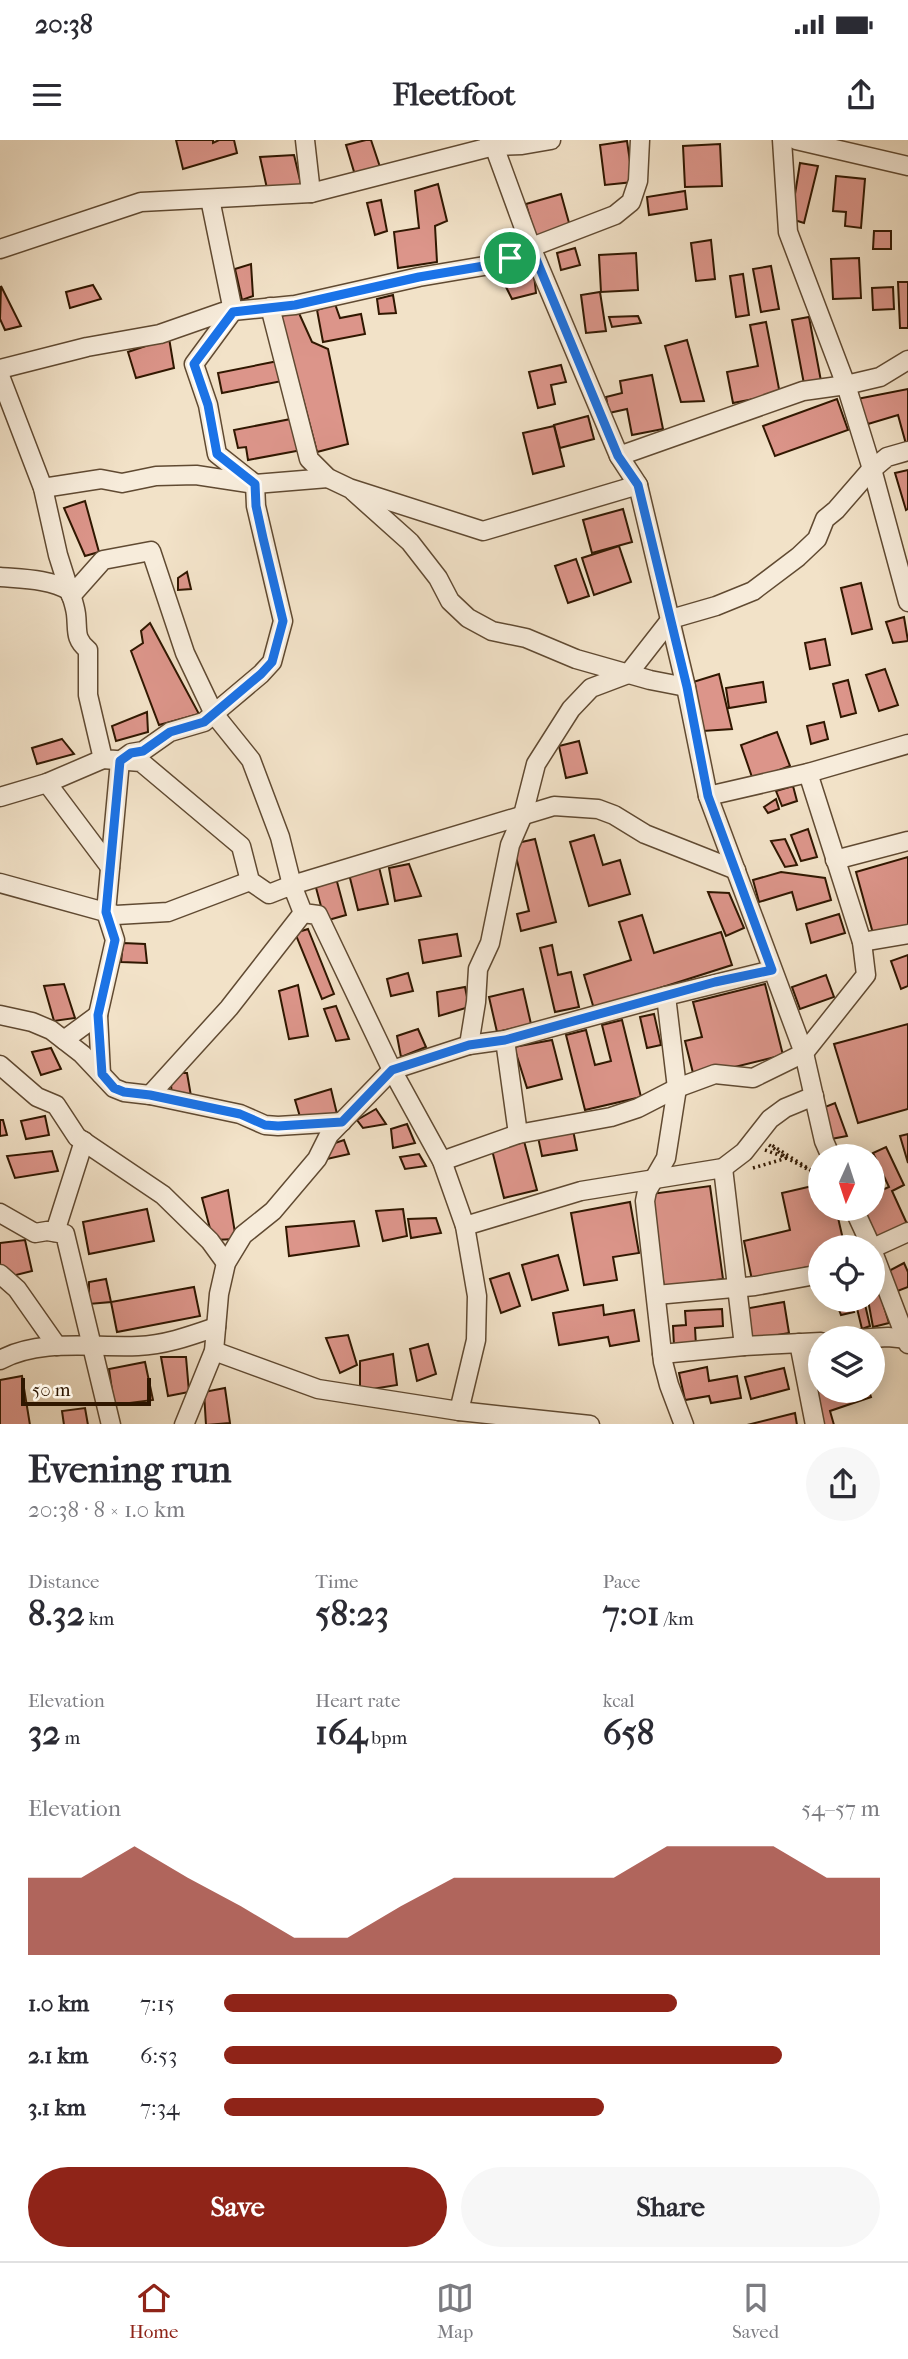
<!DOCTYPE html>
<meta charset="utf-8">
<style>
:root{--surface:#fff;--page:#f7f7f7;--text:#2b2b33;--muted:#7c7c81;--line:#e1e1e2;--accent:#8f2418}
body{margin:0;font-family:"IM FELL French Canon",serif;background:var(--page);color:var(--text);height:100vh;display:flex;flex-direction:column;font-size:26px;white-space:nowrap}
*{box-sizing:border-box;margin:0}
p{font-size:23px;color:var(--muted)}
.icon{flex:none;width:38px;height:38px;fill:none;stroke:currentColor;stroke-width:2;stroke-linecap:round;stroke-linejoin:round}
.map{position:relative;height:1284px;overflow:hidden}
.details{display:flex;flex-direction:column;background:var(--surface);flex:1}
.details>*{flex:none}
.needle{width:46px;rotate:183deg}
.tools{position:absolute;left:808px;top:1004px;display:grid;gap:14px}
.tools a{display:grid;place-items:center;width:77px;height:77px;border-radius:50%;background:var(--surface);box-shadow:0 4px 18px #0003;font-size:35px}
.scale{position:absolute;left:21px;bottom:18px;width:130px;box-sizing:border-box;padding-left:7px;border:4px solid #301700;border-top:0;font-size:19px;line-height:24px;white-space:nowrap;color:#301700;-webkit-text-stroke:5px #f7ecdb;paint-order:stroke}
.pin{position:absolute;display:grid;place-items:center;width:60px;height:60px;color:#fff;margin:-30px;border:4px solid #fff;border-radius:50%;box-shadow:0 2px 7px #0007}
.round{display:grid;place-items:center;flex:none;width:74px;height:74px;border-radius:37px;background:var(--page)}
.headline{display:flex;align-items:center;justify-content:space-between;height:119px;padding:0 28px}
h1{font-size:38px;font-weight:700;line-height:52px}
.stats{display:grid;grid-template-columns:repeat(3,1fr);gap:10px;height:119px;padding:7px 28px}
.stats div{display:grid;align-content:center}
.stats b{font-size:35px;font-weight:700}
.stats small{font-size:19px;font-weight:400}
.stats p{font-size:19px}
.chart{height:196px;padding:14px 28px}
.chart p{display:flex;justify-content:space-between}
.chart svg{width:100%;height:126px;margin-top:7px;fill:var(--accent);opacity:.7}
.button{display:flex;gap:14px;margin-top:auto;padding:14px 28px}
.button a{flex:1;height:80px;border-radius:42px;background:var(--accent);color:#fff;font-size:28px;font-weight:700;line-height:80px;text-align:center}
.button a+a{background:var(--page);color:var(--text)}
ul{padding:0 28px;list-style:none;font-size:23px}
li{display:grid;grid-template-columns:112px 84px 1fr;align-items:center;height:52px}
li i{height:18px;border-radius:9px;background:var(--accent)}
.status{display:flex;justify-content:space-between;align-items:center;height:49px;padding:0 35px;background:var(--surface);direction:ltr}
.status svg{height:19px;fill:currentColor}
header{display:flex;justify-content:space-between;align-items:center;height:91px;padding:0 28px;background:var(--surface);font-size:32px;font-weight:700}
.menu{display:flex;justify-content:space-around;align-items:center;height:98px;border-top:2px solid var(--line);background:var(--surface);font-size:19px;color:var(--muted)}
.menu a{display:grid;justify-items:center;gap:4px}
.menu .active{color:var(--accent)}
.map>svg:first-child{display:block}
.building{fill:#dc958a;stroke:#301700;stroke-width:2}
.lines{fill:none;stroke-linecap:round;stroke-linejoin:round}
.minor-casing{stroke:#604a32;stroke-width:21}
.path{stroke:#301700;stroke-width:3.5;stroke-dasharray:2 3.5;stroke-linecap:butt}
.minor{stroke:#f7ecdb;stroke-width:18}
.route-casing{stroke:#fff;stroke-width:14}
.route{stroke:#1a73e8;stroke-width:9}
</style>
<div class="status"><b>20:38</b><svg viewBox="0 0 49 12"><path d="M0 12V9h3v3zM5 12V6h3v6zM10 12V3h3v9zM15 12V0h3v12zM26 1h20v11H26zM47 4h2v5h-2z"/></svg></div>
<header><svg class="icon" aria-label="menu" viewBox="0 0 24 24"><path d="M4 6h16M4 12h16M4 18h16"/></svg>Fleetfoot<svg class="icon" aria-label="share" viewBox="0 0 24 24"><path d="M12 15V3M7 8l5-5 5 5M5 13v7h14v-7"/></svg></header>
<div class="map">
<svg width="908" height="1285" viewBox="0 0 908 1285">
<rect width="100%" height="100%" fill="#f2e2c8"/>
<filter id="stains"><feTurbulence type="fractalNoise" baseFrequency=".00286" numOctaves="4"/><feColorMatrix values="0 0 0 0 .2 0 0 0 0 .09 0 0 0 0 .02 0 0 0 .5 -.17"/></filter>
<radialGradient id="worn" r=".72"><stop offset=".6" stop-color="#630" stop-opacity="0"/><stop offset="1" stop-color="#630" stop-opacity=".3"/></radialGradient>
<g class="building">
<path d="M176,0H213V3L219,0H234L237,13L183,29Z"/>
<path d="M366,0H371L381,30L355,35L346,5Z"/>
<path d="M627,1L633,42L605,45L600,5Z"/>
<path d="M720,4L722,46L685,47L683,6Z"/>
<path d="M294,15L301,44L307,54L268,53L260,17Z"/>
<path d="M800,23L818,26L804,83L791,79Z"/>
<path d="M836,36L865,39L861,88L845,86L846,72L833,71Z"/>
<path d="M438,44L447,81L435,86L437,122L398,128L394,92L419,88L415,51Z"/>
<path d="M685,51L687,69L649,75L647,57Z"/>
<path d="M561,54L571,90L536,99L526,64Z"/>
<path d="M381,60L387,91L375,95L367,63Z"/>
<path d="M874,91H891V109H873Z"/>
<path d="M711,100L715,139L696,141L691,103Z"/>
<path d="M575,108L580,125L561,130L557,113Z"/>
<path d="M636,113L638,150L601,152L599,115Z"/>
<path d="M859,118L861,158L833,159L831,119Z"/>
<path d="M251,124L253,156L242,160L235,129Z"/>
<path d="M771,126L779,169L761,172L753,129Z"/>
<path d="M743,134L749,175L736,177L730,136Z"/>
<path d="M534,135L536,153L512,159L505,145Z"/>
<path d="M898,142H908V188H900Z"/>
<path d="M93,145L101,159L70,168L66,152Z"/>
<path d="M1,146L21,186L5,190L0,179Z"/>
<path d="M893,147L894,169L873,170L872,148Z"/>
<path d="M600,152L606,191L586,193L581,155Z"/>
<path d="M393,155L396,173L379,174L377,159Z"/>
<path d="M335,164L340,178L361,174L365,194L323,202L317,170Z"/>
<path d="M298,171L312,202L328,209L348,304L317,312L281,176Z"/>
<path d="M638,176L641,183L612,187L609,177Z"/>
<path d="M809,177L821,241L804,244L792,180Z"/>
<path d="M766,182L780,254L733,263L727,232L758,226L750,185Z"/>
<path d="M169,198L174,228L136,238L128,212Z"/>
<path d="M687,200L704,261L681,262L665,206Z"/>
<path d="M278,221L282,241L222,253L218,233Z"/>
<path d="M561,225L566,242L551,245L555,264L538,268L529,232Z"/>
<path d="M652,235L663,289L632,295L627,269L609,273L606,257L622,253L620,241Z"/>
<path d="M908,249V303L906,304L898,275L868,284L857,259Z"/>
<path d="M837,259L848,290L775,316L763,286Z"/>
<path d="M588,276L594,299L560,308L554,285Z"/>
<path d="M296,278L302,310L248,320L246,307L238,308L234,290Z"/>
<path d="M554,286L564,326L533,334L523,293Z"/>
<path d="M908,330V369L906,370L895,333Z"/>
<path d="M85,361L99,412L85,416L64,368Z"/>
<path d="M623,369L632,402L592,413L583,380Z"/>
<path d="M619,406L631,442L594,455L582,418Z"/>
<path d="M576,419L589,456L568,463L555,426Z"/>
<path d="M187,432L191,449L178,450V438Z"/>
<path d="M861,443L872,489L852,494L841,448Z"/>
<path d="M904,477L908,501L893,503L886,482Z"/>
<path d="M150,483L199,574L159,585L131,511L143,503L141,491Z"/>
<path d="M825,499L830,525L810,529L805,503Z"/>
<path d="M885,529L898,565L879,571L866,535Z"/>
<path d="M719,534L732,589L703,591L690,543Z"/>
<path d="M848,540L856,573L841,577L833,544Z"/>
<path d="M763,542L766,562L729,568L726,548Z"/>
<path d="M147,572L148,592L116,601L112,586Z"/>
<path d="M824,582L828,599L811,604L807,586Z"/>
<path d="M777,592L790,626L753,640L741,605Z"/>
<path d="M62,599L74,614L37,624L32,608Z"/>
<path d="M579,601L587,633L566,638L559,606Z"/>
<path d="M793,646L797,661L782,666L776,651Z"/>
<path d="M776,659L779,669L768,673L764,667Z"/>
<path d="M808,689L817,717L801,721L791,695Z"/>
<path d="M594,695L603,725L620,720L630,754L589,766L570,702Z"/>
<path d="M535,699L556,782L521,791L517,774L529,771L513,704Z"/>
<path d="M785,699L797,725L785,727L771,701Z"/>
<path d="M908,717V787L874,797L856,732Z"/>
<path d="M409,724L421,756L395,761L389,728Z"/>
<path d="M379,727L388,764L358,770L349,734Z"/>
<path d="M781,732L825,738L831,760L797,770L792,752L759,762L753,740Z"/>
<path d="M336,738L346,775L325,781L315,744Z"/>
<path d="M708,752L729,753L744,788L726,796Z"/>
<path d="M839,774L845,793L811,803L806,784Z"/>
<path d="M642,775L654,813L721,792L732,825L594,869L584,835L631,820L619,782Z"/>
<path d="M308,789L334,854L322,859L295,793Z"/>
<path d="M457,794L461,816L423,823L419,800Z"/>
<path d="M123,803L145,804L147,823L121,822Z"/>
<path d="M552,805L558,835L571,832L579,867L555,872L540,808Z"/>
<path d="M908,815V846L901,849L891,821Z"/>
<path d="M408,833L413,851L391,856L387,839Z"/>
<path d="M826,835L834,857L800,869L792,847Z"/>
<path d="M64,844L75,878L54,881L44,846Z"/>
<path d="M765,844L783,915L694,937L685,901L702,897L693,862Z"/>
<path d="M298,845L308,896L289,899L279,851Z"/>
<path d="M465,847L469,867L439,876L437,852Z"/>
<path d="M523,849L531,884L497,892L489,857Z"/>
<path d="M336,866L349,899L336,901L324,869Z"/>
<path d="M654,874L661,905L647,908L640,877Z"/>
<path d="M622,880L641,957L585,970L566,895L586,890L595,925L611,921L602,885Z"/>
<path d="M908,884V969L858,983L834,904Z"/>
<path d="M418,889L426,907L401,917L397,896Z"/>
<path d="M552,900L562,939L527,948L514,907Z"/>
<path d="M51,908L61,929L41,935L32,912Z"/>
<path d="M170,933H187L191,956H172Z"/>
<path d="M331,949L337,974L301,980L295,960Z"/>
<path d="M835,963L847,996L831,999L820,969Z"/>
<path d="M376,969L386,984L363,988L357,980Z"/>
<path d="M45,976L49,995L26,999L21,981Z"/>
<path d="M0,980H3L7,995L0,996Z"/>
<path d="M407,984L415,1003L393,1008L391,989Z"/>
<path d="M573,990L577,1010L542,1016L538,997Z"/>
<path d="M908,994V1023L900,996Z"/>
<path d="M344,1000L349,1014L327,1019L329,1005Z"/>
<path d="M524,1001L537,1050L504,1058L492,1010Z"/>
<path d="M886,1007L904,1045L892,1051L908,1086L875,1101L860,1069H873V1054L889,1047L873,1013Z"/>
<path d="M52,1011L58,1031L15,1038L7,1016Z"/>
<path d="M419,1014L426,1026L405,1029L400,1017Z"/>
<path d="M821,1044V1069H836L845,1108H821V1124L752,1140L744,1101L790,1090L782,1053Z"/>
<path d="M710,1046L723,1139L664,1147L651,1054Z"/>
<path d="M228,1050L236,1099L213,1100L202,1058Z"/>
<path d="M630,1062L639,1113L613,1117L617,1140L584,1145L571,1073Z"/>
<path d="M147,1069L154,1101L89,1114L83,1082Z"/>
<path d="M403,1069L407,1096L383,1101L376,1071Z"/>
<path d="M436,1078L441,1093L411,1098L408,1079Z"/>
<path d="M354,1081L359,1106L289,1116L286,1087Z"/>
<path d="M25,1100L32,1131L12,1136L0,1128V1103Z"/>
<path d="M558,1115L568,1150L532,1160L522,1125Z"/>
<path d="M904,1123L908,1132V1147L895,1152L887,1132Z"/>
<path d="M509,1133L520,1166L501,1173L490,1139Z"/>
<path d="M106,1139L111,1162L89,1164V1142Z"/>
<path d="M877,1144L889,1183L873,1187L868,1160H873V1145Z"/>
<path d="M194,1147L200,1176L117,1192L111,1162Z"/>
<path d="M855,1160H864L870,1186L862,1189Z"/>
<path d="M784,1162L789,1193L749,1200L744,1169Z"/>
<path d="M851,1163L854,1172L841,1175L838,1167Z"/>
<path d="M603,1165L604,1175L634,1170L639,1201L610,1206L608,1197L559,1205L553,1173Z"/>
<path d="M722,1169L723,1186L695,1188L696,1205L674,1206L673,1186L686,1185L685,1171Z"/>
<path d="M348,1195L357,1225L340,1233L326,1198Z"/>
<path d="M428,1204L436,1234L417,1241L410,1209Z"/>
<path d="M393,1214L397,1245L360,1251V1221Z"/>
<path d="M161,1217H186L189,1252L168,1256Z"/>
<path d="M145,1222L153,1260L114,1265L109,1229Z"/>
<path d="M821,1222V1251H869L871,1257L830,1271L834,1285H823L805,1228Z"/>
<path d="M707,1227L709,1241L737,1236L741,1258L711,1263L709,1256L685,1260L679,1233Z"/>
<path d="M784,1228L789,1249L751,1259L745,1237Z"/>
<path d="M22,1236L30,1285H0V1240Z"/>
<path d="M225,1248L230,1283L206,1285L204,1252Z"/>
<path d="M85,1268L88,1285H64L62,1271Z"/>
<path d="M795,1273L797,1285H747Z"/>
</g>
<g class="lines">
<g class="minor-casing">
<g id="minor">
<path d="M305,0L311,53"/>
<path d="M489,0L494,6L531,107L619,316L638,345L686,547L708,656L804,913L824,1001L831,1017"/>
<path d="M782,0L788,92L846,245L872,329L908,462"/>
<path d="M796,0L908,26"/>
<path d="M0,109L141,62L311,53L494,6L522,5L551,0"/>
<path d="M270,167L309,319L328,338L349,348L483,391L638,345"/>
<path d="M0,229L87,207L160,194L223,172L295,165L419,137L484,126L510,118L524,110L615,75L631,62L638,41L640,0"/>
<path d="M0,236L43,348L58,415L71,456L103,420L151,411L185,513L214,574L251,620L280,697L292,745L554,666L598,669L614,675L645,694L736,730"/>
<path d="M619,316L803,251L846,245L880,237L908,220"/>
<path d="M43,348L101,339L122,343L156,336L196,335L255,344L328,338"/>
<path d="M353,351L410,402L438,438L450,461L468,478L492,491L526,498L576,519L650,540L686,547"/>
<path d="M0,437C23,439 50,439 70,451C72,458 75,466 76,474C78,490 74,499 88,510V555L103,619L141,622L241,706L250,741L269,754L292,745L303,773L318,775L392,930L442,1021L465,1086L477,1156L476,1200L459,1271"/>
<path d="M47,643L110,727"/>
<path d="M708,656L808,633L908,604"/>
<path d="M0,657L47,643L103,619"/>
<path d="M835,720L908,701"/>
<path d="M0,743L116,775L168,772L250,741"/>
<path d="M862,802L908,794"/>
<path d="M0,875L32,882L51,890L82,914L114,948L124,952L150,955L240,974L265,985L278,986L342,982"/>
<path d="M98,875L115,800L106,772L120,621L131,613L143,611L170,592L204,582L261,534L272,522L283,481L256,366L255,344L217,314L208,265L194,224L233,171L210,59"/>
<path d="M64,900L98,875L101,934"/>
<path d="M505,900L518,994"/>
<path d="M469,905L505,900L666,856"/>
<path d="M0,925L37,957L56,965L77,997L163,1055L210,1101L226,1123"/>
<path d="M150,955L229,868L303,773"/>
<path d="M442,1021L518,994L611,977L638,968L677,948L715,934L753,938L804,913L866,835L862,802L808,633"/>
<path d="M723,1028L744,1206"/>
<path d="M854,1069L872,1108"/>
<path d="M0,1073L35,1093L47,1091L65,1094L111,1285"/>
<path d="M465,1086L581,1051L723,1028L744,1012L770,979L785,968L814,956"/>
<path d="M55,1092L84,1001"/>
<path d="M873,1108L908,1092"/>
<path d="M873,1112L908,1204"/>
<path d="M0,1134L17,1149L57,1206"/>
<path d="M656,1155L755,1146L821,1134"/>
<path d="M855,1199L888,1197L908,1199"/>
<path d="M799,1203L815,1285"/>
<path d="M214,1211L318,1249L459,1271L590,1285"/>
<path d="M662,1214L744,1206L821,1202"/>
<path d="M0,1220C41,1198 93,1208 138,1206C165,1205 190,1196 216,1187"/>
<path d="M184,1285L214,1211L219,1154L226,1123L243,1095L273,1071L317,1019L329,995L392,930L469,905L476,862L478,829L490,803L510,705L523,675L536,624L571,569L591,548L628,534L671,479L716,466L753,451L798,417L817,399L825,379L836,370L869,332L887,317L908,311"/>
<path d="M684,1285L669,1245L663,1222L645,1061L647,1051L666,1018L677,948L666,856L772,830"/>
</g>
</g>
<g class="path">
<path d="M769,1005L787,1018"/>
<path d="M765,1010L787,1018L820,1036L770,1004"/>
<path d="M753,1028L787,1018"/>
</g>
<use href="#minor" class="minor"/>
</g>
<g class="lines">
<g class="route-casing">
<path id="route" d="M531,107L618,316L638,345L687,547L708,656L772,830L715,842L505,900L469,905L392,930L342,982L278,986L265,985L240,974L150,955L124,952L114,948L102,934L98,875L115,800L106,772L120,621L131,613L143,611L170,592L204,582L261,534L272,522L283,481L263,398L256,366L255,344L217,314L208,265L194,224L233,172L295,165L419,137L484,126L510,118Z"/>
</g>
<use href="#route" class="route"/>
</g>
<rect width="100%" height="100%" filter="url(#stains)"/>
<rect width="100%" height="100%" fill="url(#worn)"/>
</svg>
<div class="tools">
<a><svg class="needle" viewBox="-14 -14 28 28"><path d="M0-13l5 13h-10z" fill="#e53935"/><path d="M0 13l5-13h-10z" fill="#7c7c81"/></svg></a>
<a><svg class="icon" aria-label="locate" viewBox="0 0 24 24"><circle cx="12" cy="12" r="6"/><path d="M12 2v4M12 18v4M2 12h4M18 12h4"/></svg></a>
<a><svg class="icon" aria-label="layers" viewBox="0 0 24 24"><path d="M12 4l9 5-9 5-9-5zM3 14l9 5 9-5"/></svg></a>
</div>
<div class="scale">50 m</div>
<div class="pin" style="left:510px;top:118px;background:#1e9e55"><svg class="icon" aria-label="arrive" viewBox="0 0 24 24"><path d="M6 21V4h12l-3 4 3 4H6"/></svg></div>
</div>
<section class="details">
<div class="headline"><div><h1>Evening run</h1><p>20:38 · 8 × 1.0 km</p></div><a class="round"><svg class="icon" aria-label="share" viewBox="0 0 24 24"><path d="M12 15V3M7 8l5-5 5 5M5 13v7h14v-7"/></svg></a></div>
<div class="stats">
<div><p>Distance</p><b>8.32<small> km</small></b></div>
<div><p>Time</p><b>58:23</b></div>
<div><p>Pace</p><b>7:01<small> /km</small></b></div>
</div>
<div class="stats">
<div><p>Elevation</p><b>32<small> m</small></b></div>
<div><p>Heart rate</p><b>164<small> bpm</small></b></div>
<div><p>kcal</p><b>658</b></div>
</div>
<div class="chart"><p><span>Elevation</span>54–57 m</p>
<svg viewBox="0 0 160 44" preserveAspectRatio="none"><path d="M0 44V17L10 17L20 6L30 17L40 27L50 38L60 38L70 27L80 17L90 17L100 17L110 17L120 6L130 6L140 6L150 17L160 17V44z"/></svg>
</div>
<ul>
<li><b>1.0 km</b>7:15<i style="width:69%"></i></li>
<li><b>2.1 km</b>6:53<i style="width:85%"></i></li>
<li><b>3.1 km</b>7:34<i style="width:58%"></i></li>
</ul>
<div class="button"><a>Save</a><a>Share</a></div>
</section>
<nav class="menu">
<a class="active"><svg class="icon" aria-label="home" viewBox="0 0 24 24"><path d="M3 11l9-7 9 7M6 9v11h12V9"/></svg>Home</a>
<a><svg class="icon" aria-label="map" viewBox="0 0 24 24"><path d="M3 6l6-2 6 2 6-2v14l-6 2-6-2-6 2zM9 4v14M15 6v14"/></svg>Map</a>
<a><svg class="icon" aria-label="saved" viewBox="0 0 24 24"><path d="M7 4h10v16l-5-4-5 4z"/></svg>Saved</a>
</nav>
